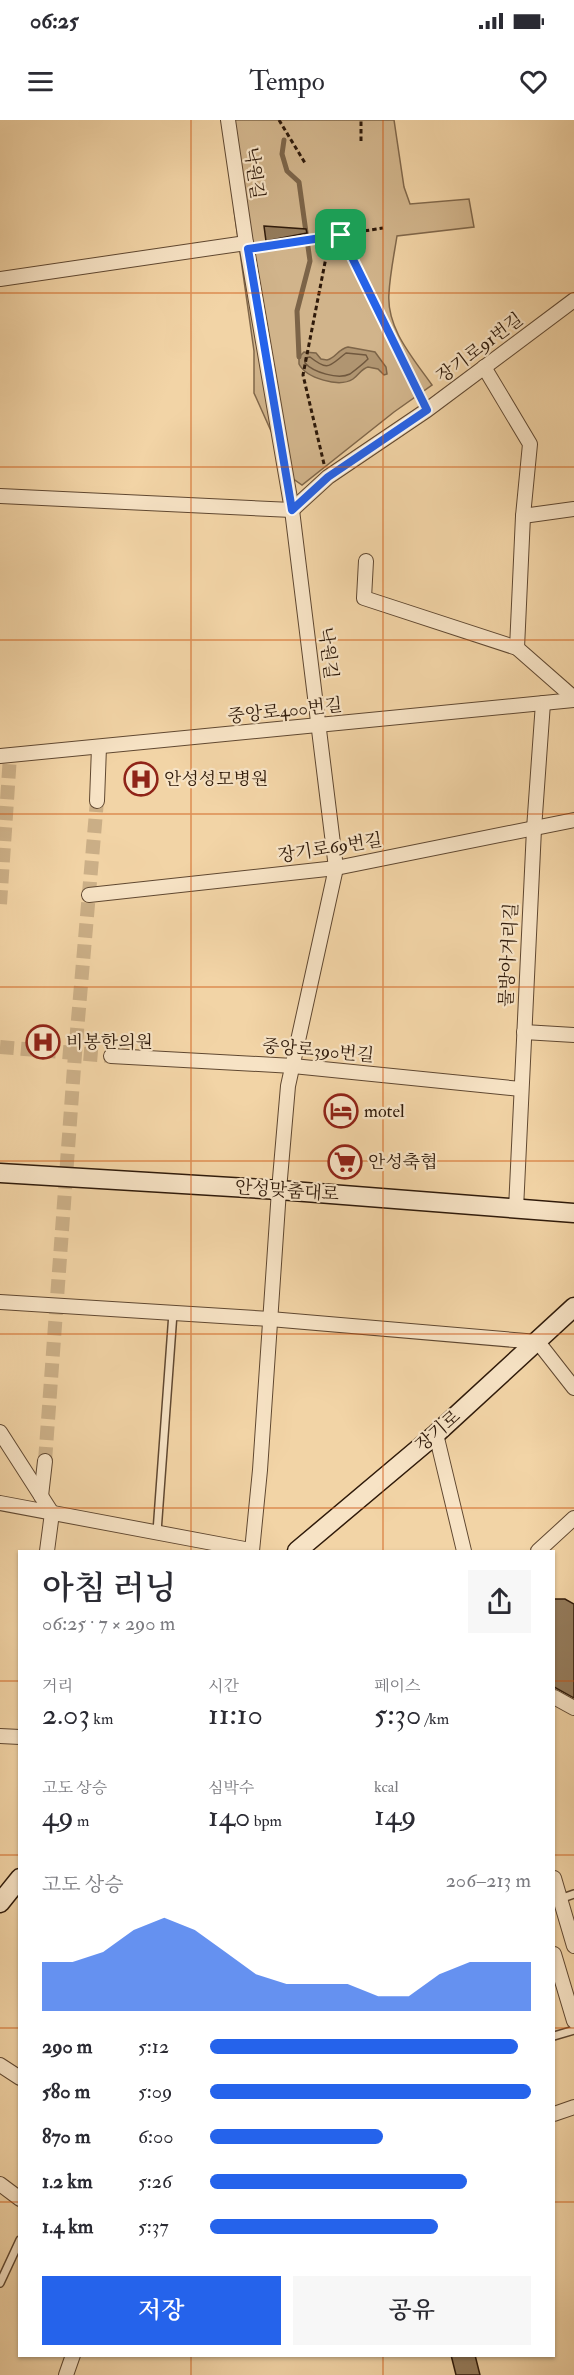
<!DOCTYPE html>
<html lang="ko">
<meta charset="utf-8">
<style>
:root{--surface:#fff;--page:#f7f7f7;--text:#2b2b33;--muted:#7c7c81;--accent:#2563eb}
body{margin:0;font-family:"IM FELL Double Pica","Noto Serif KR",serif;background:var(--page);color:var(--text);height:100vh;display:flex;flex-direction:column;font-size:22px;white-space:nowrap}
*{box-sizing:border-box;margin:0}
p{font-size:20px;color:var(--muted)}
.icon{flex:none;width:33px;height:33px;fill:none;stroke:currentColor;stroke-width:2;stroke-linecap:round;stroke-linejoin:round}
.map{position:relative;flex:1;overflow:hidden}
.drawer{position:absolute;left:18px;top:1430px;width:537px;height:807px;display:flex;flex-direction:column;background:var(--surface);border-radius:0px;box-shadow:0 2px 4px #0004}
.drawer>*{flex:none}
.pin{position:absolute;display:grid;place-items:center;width:51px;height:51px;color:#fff;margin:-26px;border-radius:12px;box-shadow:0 3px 9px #0006}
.round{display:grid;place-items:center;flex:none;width:63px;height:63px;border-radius:0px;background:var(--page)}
.overview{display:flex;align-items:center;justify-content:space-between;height:102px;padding:0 24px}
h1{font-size:33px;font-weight:600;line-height:45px}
.figures{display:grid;grid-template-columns:repeat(3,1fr);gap:9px;height:102px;padding:6px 24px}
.figures div{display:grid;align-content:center}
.figures b{font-size:30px;font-weight:600}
.figures small{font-size:16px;font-weight:400}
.figures p{font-size:16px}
.chart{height:168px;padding:12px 24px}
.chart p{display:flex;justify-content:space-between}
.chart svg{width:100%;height:108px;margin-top:6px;fill:var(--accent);opacity:.7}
.primary-button{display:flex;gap:12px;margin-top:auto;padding:12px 24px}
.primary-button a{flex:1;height:69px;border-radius:0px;background:var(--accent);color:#fff;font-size:24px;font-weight:600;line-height:69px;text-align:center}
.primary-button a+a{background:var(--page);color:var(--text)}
ul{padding:0 24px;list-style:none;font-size:20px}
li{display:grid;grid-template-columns:96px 72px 1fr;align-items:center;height:45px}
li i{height:15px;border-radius:8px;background:var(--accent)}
.status{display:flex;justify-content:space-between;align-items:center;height:42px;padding:0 30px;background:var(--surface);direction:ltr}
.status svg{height:16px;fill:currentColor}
header{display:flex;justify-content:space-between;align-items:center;height:78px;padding:0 24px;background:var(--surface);font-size:27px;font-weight:600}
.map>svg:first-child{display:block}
.green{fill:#d1b48b;stroke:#80674a;stroke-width:1.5}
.water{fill:#b09571;stroke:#7c6448;stroke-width:1.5}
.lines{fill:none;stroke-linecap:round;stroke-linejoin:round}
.shore{stroke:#70583e;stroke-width:1.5}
.stream{stroke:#7c6448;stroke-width:5}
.building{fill:#947b5b;stroke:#2f1a0a;stroke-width:1.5}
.street-tunnel{stroke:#cbaf87;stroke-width:14;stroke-dasharray:14 7;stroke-linecap:butt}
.lane-casing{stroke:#604831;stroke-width:10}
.street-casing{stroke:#604831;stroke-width:16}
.secondary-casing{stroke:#2f1a0a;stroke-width:21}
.path{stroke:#2f1a0a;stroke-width:3;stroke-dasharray:4.5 3;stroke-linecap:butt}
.lane{stroke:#f7e3c5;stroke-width:7}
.street{stroke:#f7e3c5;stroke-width:14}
.secondary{stroke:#f7e3c5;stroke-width:18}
.route-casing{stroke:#fff;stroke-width:12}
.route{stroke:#2563eb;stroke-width:8}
.grid{fill:none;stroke:#cc500c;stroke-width:1.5;stroke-opacity:0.55}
.labels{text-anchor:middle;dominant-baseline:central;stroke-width:4.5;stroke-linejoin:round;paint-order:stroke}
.street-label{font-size:18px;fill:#2f1a0a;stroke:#f7e3c5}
.poi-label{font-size:18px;fill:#2f1a0a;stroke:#f7e3c5;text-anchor:start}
</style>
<div class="status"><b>06:25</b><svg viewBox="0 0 49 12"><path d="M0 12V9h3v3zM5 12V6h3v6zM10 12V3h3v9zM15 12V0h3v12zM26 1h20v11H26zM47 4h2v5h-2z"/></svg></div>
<header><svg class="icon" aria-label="menu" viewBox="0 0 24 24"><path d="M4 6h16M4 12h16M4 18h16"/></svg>Tempo<svg class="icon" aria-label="heart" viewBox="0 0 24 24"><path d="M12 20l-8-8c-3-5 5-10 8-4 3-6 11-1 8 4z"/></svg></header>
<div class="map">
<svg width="574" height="2255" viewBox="0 0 574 2255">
<rect width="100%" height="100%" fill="#f2d4a6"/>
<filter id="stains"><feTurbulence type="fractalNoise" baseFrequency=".00333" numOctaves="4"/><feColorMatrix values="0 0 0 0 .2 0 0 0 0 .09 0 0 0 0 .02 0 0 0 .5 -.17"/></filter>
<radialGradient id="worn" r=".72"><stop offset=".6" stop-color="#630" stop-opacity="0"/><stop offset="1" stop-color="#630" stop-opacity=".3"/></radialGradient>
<path class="green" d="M230,0H394L404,67L410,84L469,79L474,107L397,116C394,135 390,154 389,173C386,208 413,238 432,265L394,292L302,365L292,358L254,273V231L234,90Z"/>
<path class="water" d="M348,227L375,232L386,247L387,254L384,255L378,249L368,247C361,249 359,255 353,259C339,268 306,258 299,244V237L304,232L316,233L321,239L327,240C336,238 338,229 348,227Z"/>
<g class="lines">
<path class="shore" d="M346,233L366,235L368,239C364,243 354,251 350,254C338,260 313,252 305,243V238L310,237C329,252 329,246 346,233Z"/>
<path class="stream" d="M284,20L282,34L287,51L299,62L310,141L297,191L299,237"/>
</g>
<g class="building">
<path d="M264,106L306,109L307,113L266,121Z"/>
<path d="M554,1479H565L574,1484V1578L554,1567Z"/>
<path d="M451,2235H475L480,2255H456Z"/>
</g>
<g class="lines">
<g class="street-tunnel">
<path d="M0,784L10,636"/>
<path d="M0,927L111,936"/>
<path d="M45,1341L75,934L97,681"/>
</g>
<g class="lane-casing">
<g id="lane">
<path d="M157,1412L173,1193"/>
<path d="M554,1781L574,1774"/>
<path d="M554,1916L574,1910"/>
<path d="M0,2163L20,2120"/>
</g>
</g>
<g class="street-casing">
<g id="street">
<path d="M228,0L246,123L292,390L336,748L288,966L279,1070L260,1350L252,1431"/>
<path d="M0,159L246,123"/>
<path d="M484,247L530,324L523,396L517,528"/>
<path d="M0,376L292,390L328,357L427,290L574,180"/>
<path d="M523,396L574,389"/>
<path d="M366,441L364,478L517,528L574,578"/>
<path d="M0,636L574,580"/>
<path d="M97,681L99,627"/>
<path d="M89,775L336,748L574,700"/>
<path d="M524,912L574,915"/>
<path d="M111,936L293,946L521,969"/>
<path d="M516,1089L534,709L543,583"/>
<path d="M0,1182L270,1199L538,1222L574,1268"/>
<path d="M0,1312L52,1393L47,1431"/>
<path d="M436,1314L464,1431"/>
<path d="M41,1376L45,1341"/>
<path d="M0,1383L250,1430"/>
<path d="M538,1431L574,1398"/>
<path d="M554,1577L574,1588"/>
<path d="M0,1616L20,1617"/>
<path d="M554,1758L574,1826"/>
<path d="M554,1834L574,1901"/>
<path d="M0,1945L20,1958"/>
<path d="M554,1994L574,1987"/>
<path d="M0,2064L20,2079"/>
<path d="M66,2255L73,2235"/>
</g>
</g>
<g class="secondary-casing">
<g id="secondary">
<path d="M0,1053L279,1070L574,1093"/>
<path d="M297,1431L436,1314L574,1187"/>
<path d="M0,1783L20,1758"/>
</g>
</g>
<g class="path">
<path d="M279,0L305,43"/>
<path d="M361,21V0"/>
<path d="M341,115L421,278"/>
<path d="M261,127L383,108"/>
<path d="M324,344L303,255L330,117"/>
</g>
<use href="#lane" class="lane"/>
<use href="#street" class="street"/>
<use href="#secondary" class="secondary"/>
</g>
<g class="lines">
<g class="route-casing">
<path id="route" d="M341,115L427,290L328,357L292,390L248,129Z"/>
</g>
<use href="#route" class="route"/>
</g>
<path class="grid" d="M191,0V1431M383,0V1431M0,173H574M0,347H574M0,520H574M0,694H574M0,867H574M0,1041H574M0,1214H574M0,1388H574M0,1561H20M554,1561H574M0,1735H20M554,1735H574M0,1908H20M554,1908H574M0,2082H20M554,2082H574M191,2235V2255M383,2235V2255"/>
<defs>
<g id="hospital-ring" transform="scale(1.725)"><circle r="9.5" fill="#f7e3c5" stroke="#8f2418" stroke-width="1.5"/><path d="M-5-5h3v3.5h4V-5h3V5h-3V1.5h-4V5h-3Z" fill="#8f2418"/></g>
<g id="hotel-ring" transform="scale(1.725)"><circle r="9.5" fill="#f7e3c5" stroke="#8f2418" stroke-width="1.5"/><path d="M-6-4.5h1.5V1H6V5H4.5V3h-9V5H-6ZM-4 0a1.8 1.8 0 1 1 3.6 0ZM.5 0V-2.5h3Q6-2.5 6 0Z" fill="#8f2418"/></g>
<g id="supermarket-ring" transform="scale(1.725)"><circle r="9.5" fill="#f7e3c5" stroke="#8f2418" stroke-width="1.5"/><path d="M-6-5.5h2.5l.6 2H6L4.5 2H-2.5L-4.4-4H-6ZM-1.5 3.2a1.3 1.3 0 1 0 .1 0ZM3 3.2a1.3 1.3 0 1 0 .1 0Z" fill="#8f2418"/></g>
</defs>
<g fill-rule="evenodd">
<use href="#hospital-ring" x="141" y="659"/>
<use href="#hospital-ring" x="43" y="922"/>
<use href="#hotel-ring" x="341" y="991"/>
<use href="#supermarket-ring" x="345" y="1042"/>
</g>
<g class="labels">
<g class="street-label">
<text transform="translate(254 53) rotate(82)">낙원길</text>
<text transform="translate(480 228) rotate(-37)">장기로91번길</text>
<text transform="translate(328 533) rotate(83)">낙원길</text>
<text transform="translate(285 591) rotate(-6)">중앙로400번길</text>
<text transform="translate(330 728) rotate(-9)">장기로69번길</text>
<text transform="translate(509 835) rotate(-87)">물방아거리길</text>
<text transform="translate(318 931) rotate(5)">중앙로390번길</text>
<text transform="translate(287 1071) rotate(4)">안성맞춤대로</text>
<text transform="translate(438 1311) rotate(-41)">장기로</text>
</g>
<g class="poi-label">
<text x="164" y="659">안성성모병원</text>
<text x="66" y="922">비봉한의원</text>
<text x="364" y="991">motel</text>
<text x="368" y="1042">안성축협</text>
</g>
</g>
<rect width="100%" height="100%" filter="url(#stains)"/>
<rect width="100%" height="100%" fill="url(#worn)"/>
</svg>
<div class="pin" style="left:341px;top:115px;background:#1e9e55"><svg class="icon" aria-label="arrive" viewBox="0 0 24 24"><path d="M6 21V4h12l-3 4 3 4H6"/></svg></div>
<section class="drawer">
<div class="overview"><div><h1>아침 러닝</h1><p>06:25 · 7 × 290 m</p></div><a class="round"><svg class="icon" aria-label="share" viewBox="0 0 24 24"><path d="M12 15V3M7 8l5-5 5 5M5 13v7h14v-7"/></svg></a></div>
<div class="figures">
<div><p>거리</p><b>2.03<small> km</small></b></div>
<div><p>시간</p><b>11:10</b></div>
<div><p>페이스</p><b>5:30<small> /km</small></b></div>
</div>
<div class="figures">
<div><p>고도 상승</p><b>49<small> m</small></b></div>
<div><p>심박수</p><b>140<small> bpm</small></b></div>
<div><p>kcal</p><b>149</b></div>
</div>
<div class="chart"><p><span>고도 상승</span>206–213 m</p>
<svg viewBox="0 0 160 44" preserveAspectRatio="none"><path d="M0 44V24L10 24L20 20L30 11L40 6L50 11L60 20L70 29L80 33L90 33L100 33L110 38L120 38L130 29L140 24L150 24L160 24V44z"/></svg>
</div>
<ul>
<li><b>290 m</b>5:12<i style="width:96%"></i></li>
<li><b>580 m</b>5:09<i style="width:100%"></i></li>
<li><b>870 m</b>6:00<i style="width:54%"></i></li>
<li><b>1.2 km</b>5:26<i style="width:80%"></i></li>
<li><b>1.4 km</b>5:37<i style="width:71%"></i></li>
</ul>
<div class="primary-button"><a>저장</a><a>공유</a></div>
</section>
</div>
